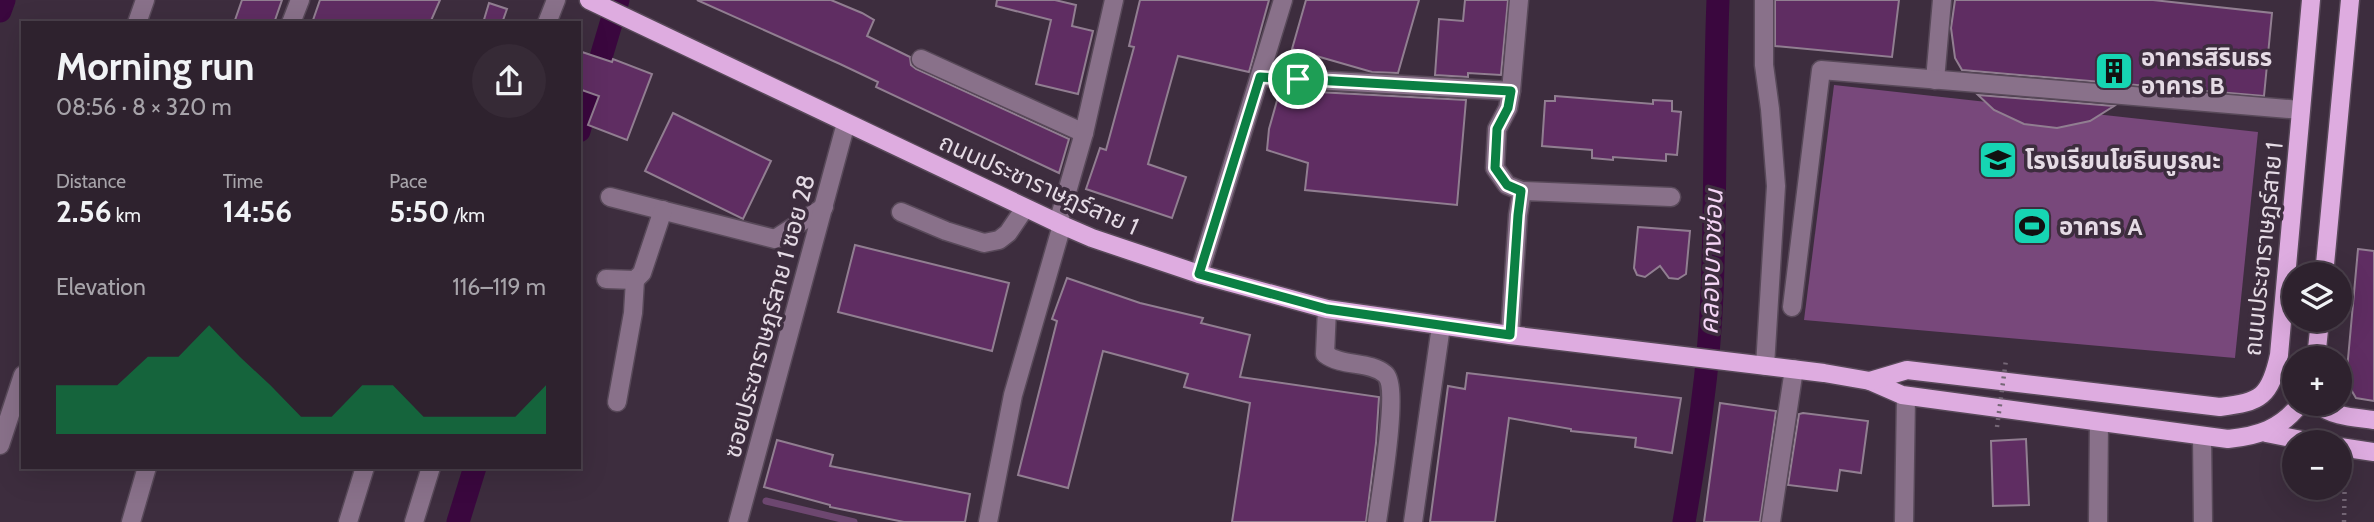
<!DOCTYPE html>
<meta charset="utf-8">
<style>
:root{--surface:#2e222e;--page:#362a36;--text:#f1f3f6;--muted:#a7a4aa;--line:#493f4a;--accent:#0b8043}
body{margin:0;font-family:Cabin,"Noto Sans Thai",sans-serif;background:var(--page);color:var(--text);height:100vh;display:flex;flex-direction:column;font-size:26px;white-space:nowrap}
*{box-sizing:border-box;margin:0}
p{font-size:23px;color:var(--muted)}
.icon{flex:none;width:38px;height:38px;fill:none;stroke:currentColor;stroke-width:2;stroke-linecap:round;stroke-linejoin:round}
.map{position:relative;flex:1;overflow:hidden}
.panel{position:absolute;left:21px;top:21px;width:560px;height:448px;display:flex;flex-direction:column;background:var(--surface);border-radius:0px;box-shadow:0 7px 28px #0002,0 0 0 2px var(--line)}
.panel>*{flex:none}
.buttons{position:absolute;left:2282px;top:262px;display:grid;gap:14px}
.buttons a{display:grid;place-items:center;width:70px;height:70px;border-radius:50%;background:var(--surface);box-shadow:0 7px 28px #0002,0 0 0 2px var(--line);font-size:35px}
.pin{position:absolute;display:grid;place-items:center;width:60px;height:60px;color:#fff;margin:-30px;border:4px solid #fff;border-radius:50%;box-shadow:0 2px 7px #0007}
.round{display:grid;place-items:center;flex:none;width:74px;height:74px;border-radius:37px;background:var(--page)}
.summary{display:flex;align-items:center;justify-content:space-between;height:119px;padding:0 35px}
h1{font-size:38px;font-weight:700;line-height:52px}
.metrics{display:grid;grid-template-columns:repeat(3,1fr);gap:10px;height:119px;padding:7px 35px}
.metrics div{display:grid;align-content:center}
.metrics b{font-size:30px;font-weight:700}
.metrics small{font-size:19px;font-weight:400}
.metrics p{font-size:19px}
.chart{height:196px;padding:14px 35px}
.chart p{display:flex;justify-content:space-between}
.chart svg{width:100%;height:126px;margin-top:7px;fill:var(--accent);opacity:.7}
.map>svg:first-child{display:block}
.green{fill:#78487b}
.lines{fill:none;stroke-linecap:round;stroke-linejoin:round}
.stream{stroke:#6d4770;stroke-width:7}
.canal{stroke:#3a073e;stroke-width:23}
.building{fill:#5f2d62;stroke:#917e91;stroke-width:2}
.minor-casing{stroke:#584959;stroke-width:21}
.major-casing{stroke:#584959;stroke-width:21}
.path{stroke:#756776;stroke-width:4.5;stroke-dasharray:2 5;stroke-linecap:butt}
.minor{stroke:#89718a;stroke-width:18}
.major{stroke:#deace0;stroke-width:18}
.path-bridge{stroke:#756776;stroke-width:4.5;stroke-dasharray:2 5;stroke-linecap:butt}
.route-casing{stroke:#fff;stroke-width:14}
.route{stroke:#0b8043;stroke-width:9}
.labels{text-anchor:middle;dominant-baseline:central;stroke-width:7;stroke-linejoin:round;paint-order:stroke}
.poi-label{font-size:24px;font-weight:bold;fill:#e5dbe5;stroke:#3d2d3e;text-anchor:start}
.street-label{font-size:24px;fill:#e5dbe5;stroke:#3d2d3e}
.water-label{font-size:26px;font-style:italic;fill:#f5d6f6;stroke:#3d2d3e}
</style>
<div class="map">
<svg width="2374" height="522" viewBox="0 0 2374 522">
<rect width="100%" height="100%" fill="#3d2d3e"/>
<path class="green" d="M1834,85L2258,132L2235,358L1804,320Z"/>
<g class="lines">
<path class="stream" d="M766,501L854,522"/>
<g class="canal">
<path d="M0,11L4,0"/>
<path d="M579,131L618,0"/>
<path d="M458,522L475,467"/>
<path d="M1684,522C1697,446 1709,371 1712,294C1716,196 1714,98 1718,0"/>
</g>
</g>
<g class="building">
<path d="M242,0H282L274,23H234Z"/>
<path d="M320,0H440L430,23H312Z"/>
<path d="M697,0H831L862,13L874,20L867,36L910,57L911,65L916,69L1069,139L1059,173L876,87L878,82L840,64Z"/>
<path d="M997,0H1055L1076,5L1072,26L1093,31L1078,94L1036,84L1051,20L996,6Z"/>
<path d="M1140,0H1269L1249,72L1178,56L1148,164L1186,177L1172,218L1086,189L1100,148L1106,150L1134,47L1129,46Z"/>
<path d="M1306,0H1419L1398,73L1372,72L1292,49Z"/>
<path d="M1465,0H1508L1501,75L1468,73V77L1435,75L1439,19L1463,21Z"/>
<path d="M1775,0H1899L1892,57L1775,46Z"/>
<path d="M1955,0H2153L2272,13L2264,96L1962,70L1955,58L1951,28Z"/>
<path d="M489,3L507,9L502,23H483Z"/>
<path d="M579,51L612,62L613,59L652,74L627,140L588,125L599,96L579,89Z"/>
<path d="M1280,90L1466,100L1457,205L1305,190L1308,163L1267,150L1269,129Z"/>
<path d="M1978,95L2114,106L2090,121L2057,128L2024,124L1994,110Z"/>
<path d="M1555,96L1653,104V100L1672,101V111L1681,112L1677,155L1666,154V161L1613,157V160L1592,158V150L1542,146L1545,101H1555Z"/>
<path d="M673,113L771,161L743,219L645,171Z"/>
<path d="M1638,227L1690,231L1686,274L1678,279L1669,278L1660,266L1645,277L1637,275L1634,268Z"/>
<path d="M855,245L1009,283L992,351L838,312Z"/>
<path d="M2358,249L2374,251V401L2356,398L2346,381Z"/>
<path d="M1067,278L1140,303L1203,318L1201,323L1250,335L1240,377L1379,397L1376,443L1366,522H1232L1250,403L1184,387L1188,374L1103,351L1068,488L1018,475L1057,321L1052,319Z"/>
<path d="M1467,373L1681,398L1672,453L1635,447L1636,438L1571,431V429L1509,418L1495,522H1430L1448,386L1465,389Z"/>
<path d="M1720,403L1776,411L1760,522H1704Z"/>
<path d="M1803,413L1868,421L1861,473L1840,470L1837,491L1788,485L1799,414Z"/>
<path d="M2026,439L2029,505L1993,506L1991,441Z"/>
<path d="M777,440L833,455L830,466L970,494L965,522H904L830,507V505L764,487Z"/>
</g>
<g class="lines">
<g class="minor-casing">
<g id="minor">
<path d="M1519,0L1511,91L1508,108L1497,129L1495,168L1507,185L1522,191"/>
<path d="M1764,0V65L1770,109L1776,186L1765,366"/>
<path d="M137,23L145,0"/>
<path d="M291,23L300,0"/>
<path d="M547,23L556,0"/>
<path d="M921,59L1084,133"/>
<path d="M1260,77L1511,91"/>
<path d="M1935,80L1942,0"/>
<path d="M610,197L775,239L824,207"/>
<path d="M901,212L946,231L984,243L999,240L1008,233L1025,208"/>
<path d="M1058,223L1084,133L1114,0"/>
<path d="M1199,274L1283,0"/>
<path d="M606,279L635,280L642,273L663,210"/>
<path d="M1792,307L1821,70L2301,110"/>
<path d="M1327,309L1325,354C1342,367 1370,361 1385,374C1400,386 1380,499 1377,522"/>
<path d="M1510,335L1518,215L1522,191L1671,197"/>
<path d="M617,402L633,313L635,280"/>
<path d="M2202,436L2203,522"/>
<path d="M0,445L23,375"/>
<path d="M131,522L147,467"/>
<path d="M348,522L365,467"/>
<path d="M414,522L431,467"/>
<path d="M738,522L846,123"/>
<path d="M988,522L1013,395L1062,225"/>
<path d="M1413,522L1441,326"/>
<path d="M1771,522L1794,369"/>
<path d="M1904,522L1906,396"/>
<path d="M2098,522L2099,422"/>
</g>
</g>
<g class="major-casing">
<g id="major">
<path d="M589,0L1062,225L1092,238L1199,274L1327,309L1510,335L1824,373L1870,381L1902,395L2228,439C2258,436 2281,429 2300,404"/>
<path d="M2324,275L2350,0"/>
<path d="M2316,359L2320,320"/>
<path d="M1870,381L1907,370L2220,407C2261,402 2270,397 2279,355L2311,0"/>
<path d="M2317,404C2334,417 2353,417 2374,420"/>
<path d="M2266,433L2317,443"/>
<path d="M2340,447L2374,452"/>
</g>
</g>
<path class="path" d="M2344,522L2345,466"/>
<use href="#minor" class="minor"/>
<use href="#major" class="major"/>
<path class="path-bridge" d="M1997,427L2006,360"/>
</g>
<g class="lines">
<g class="route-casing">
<path id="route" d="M1260,77L1511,91L1508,108L1497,129L1495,168L1507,185L1521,191L1518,215L1510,335L1327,309L1199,274Z"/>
</g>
<use href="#route" class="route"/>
</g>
<defs>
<g id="building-square" transform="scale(2.0125)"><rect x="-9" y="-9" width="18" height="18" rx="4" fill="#16d5b3" stroke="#3d2d3e"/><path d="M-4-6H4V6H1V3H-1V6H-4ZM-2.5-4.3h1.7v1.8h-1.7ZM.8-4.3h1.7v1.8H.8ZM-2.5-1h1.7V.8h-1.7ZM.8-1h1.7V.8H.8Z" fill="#111"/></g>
<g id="school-square" transform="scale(2.0125)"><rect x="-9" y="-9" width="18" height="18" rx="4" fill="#16d5b3" stroke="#3d2d3e"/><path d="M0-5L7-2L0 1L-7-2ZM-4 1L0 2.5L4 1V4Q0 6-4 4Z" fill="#111"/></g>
<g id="stadium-square" transform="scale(2.0125)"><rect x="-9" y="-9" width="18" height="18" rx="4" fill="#16d5b3" stroke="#3d2d3e"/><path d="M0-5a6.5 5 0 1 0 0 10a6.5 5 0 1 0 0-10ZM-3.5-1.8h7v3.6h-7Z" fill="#111"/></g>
</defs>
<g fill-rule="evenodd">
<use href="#building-square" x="2114" y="71"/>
<use href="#school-square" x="1998" y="160"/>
<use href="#stadium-square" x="2032" y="226"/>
</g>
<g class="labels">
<g class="poi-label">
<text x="2141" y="57">อาคารสิรินธร<tspan x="2141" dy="28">อาคาร B</tspan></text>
<text x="2025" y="160">โรงเรียนโยธินบูรณะ</text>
<text x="2059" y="226">อาคาร A</text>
</g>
<g class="street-label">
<text transform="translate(1039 184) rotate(24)">ถนนประชาราษฎร์สาย 1</text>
<text transform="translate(2263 249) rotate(-84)">ถนนประชาราษฎร์สาย 1</text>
<text transform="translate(769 316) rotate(-75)">ซอยประชาราษฎร์สาย 1 ซอย 28</text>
</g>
<g class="water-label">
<text transform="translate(1711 262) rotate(-88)">คลองบางซ่อน</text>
</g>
</g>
</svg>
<div class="buttons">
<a><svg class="icon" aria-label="layers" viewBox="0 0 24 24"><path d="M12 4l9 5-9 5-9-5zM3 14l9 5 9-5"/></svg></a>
<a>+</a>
<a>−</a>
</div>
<div class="pin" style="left:1298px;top:79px;background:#1e9e55"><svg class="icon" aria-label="arrive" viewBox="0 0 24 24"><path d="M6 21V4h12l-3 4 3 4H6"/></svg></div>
<section class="panel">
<div class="summary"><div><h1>Morning run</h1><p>08:56 · 8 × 320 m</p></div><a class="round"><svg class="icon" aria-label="share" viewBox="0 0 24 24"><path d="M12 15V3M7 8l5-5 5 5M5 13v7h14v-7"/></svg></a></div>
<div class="metrics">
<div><p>Distance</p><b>2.56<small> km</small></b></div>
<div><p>Time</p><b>14:56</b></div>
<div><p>Pace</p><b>5:50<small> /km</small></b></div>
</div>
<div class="chart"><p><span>Elevation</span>116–119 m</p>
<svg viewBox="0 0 160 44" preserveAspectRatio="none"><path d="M0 44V27L10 27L20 27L30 17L40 17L50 6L60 17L70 27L80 38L90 38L100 27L110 27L120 38L130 38L140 38L150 38L160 27V44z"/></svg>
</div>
</section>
</div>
